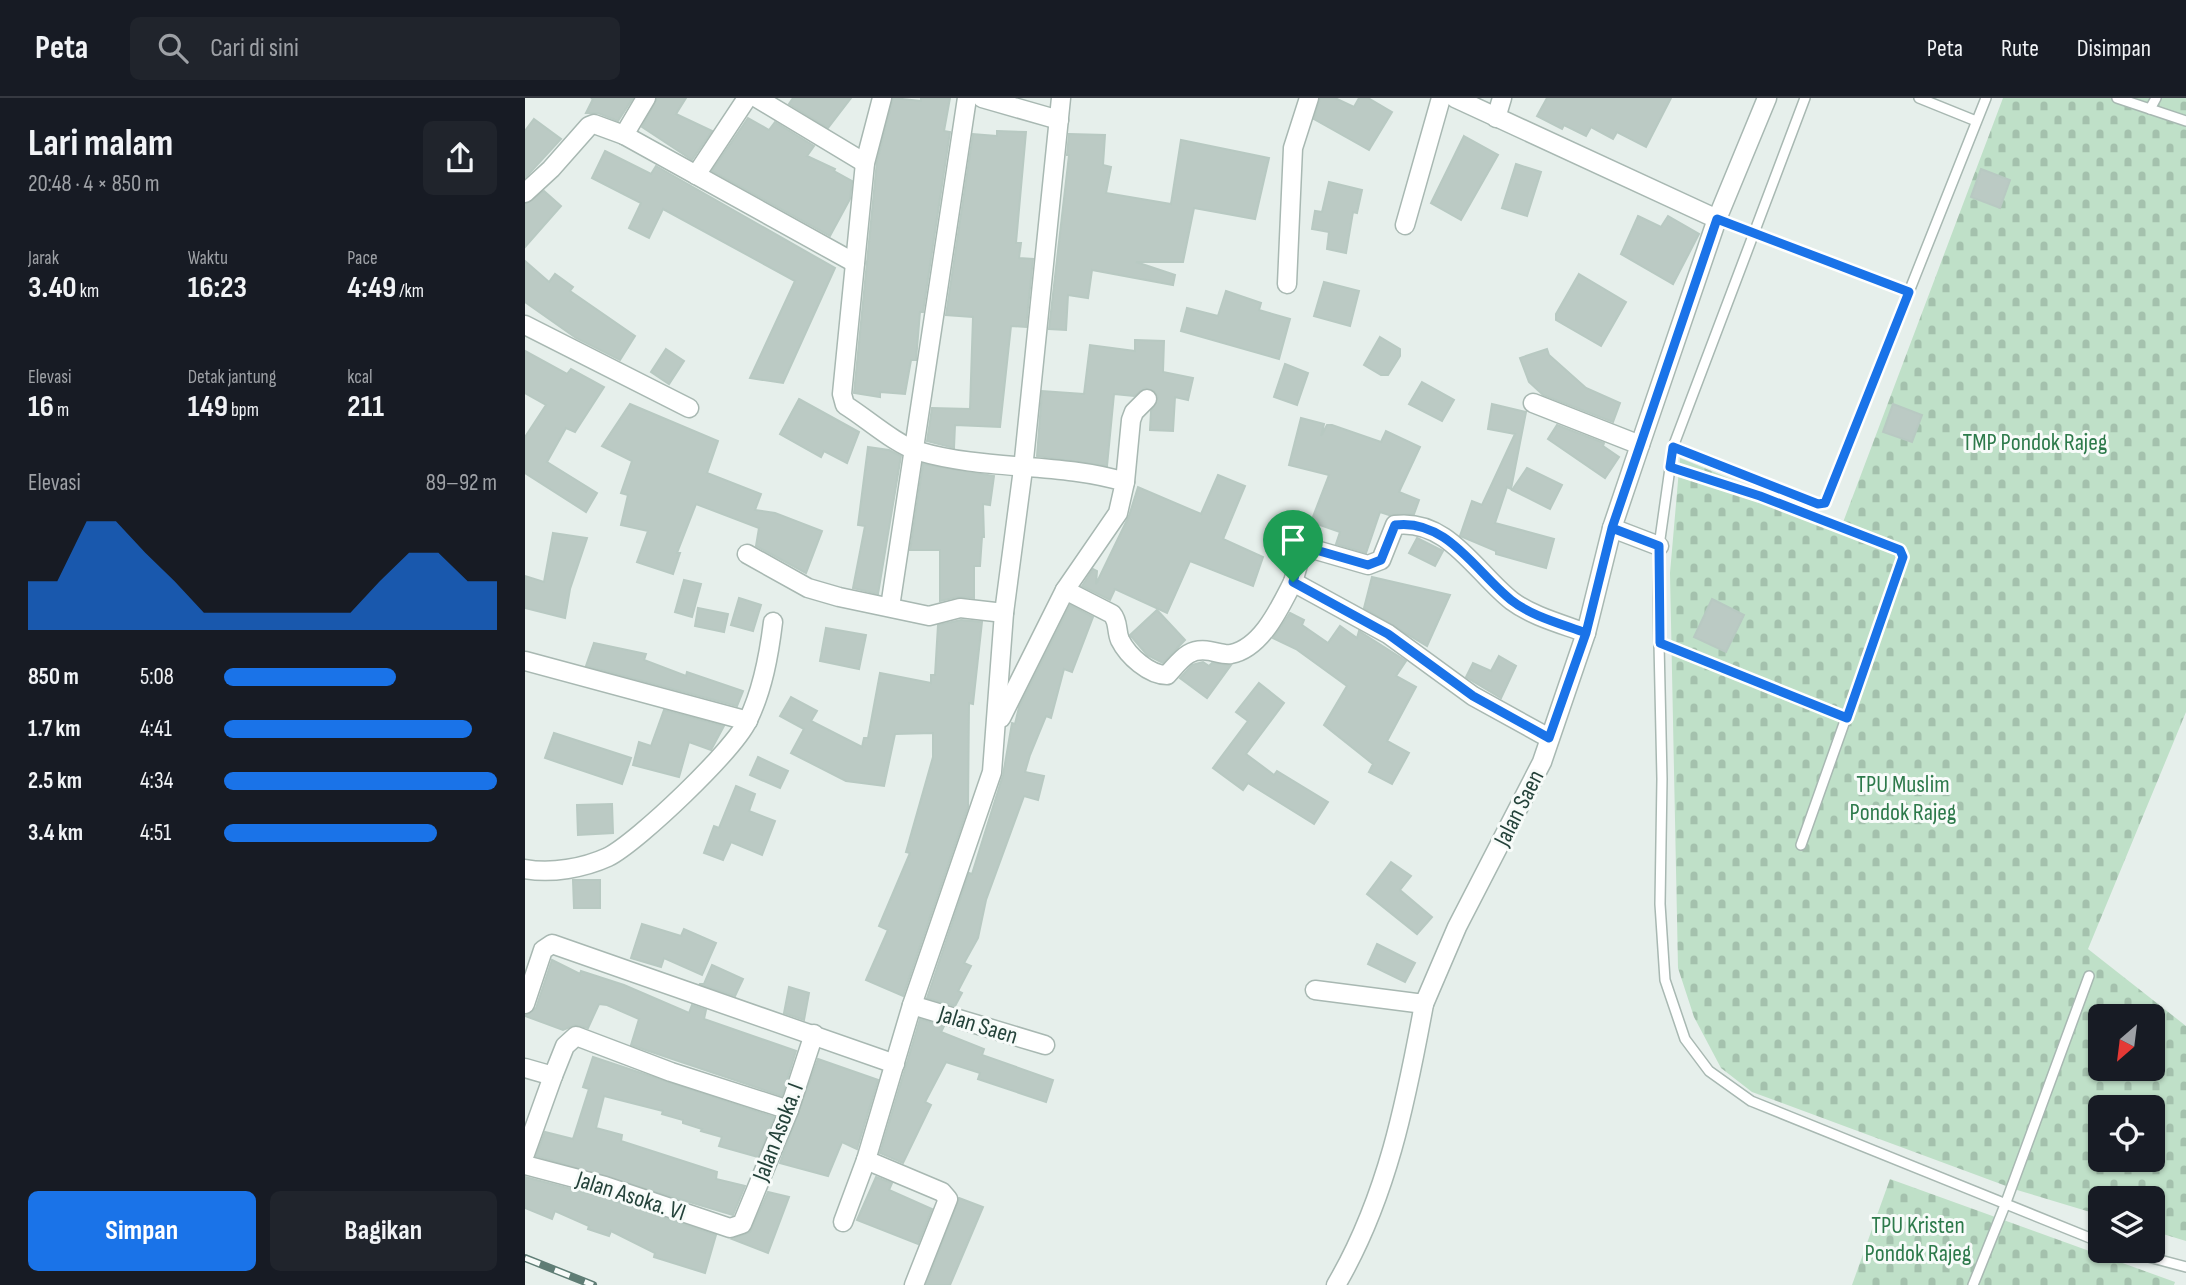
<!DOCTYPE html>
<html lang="id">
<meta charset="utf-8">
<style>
:root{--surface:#171b24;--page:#20242c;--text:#f1f3f6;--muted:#9ea1a6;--line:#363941;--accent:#1a73e8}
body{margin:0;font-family:"Sofia Sans Condensed",sans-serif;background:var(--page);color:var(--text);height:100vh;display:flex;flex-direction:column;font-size:26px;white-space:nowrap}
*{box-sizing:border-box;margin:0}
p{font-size:23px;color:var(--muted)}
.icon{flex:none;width:38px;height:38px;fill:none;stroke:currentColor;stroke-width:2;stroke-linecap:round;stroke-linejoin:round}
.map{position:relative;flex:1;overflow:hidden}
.panel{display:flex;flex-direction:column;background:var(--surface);width:525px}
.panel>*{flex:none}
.needle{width:46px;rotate:208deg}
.fabs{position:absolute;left:1563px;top:906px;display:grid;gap:14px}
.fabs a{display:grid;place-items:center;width:77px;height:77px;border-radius:10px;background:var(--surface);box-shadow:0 2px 5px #0004;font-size:35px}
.pin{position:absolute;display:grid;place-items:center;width:60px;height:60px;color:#fff;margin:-72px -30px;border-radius:50% 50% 50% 0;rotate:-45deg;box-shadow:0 0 7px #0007}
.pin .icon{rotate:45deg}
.round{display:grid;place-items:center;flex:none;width:74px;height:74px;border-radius:10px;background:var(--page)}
.summary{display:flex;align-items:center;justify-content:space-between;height:119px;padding:0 28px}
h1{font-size:38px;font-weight:700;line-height:52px}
.metrics{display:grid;grid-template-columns:repeat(3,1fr);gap:10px;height:119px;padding:7px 28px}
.metrics div{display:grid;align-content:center}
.metrics b{font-size:30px;font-weight:700}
.metrics small{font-size:19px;font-weight:400}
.metrics p{font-size:19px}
.chart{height:196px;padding:14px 28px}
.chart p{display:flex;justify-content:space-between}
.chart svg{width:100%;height:126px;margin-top:7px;fill:var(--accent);opacity:.7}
.action{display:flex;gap:14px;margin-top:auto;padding:14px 28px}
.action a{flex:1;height:80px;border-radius:10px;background:var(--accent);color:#fff;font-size:28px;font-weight:700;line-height:80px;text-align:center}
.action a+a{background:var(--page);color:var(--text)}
ul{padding:0 28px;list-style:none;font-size:23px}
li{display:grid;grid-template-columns:112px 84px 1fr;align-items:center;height:52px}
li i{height:18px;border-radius:9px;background:var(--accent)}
header{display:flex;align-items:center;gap:42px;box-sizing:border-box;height:98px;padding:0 35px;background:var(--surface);border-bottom:2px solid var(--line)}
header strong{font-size:33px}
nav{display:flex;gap:38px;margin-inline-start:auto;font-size:24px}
.search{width:490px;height:63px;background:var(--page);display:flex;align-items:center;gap:18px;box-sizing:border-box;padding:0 24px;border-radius:10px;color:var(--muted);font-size:26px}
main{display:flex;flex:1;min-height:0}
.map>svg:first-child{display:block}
.cemetery{fill:url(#cemetery-stones);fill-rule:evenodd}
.building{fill:#bbcac4;stroke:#b8c9c2;stroke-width:2}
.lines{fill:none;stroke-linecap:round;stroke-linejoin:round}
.lane-casing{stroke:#a8b8b2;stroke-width:12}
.street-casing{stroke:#a8b8b2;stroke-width:21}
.lane{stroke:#fff;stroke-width:9}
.street{stroke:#fff;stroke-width:18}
.rail-casing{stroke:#5f7d75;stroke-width:8}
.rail{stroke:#f7fbf9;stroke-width:5;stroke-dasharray:16;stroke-linecap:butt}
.route-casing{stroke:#fff;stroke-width:14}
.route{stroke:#1a73e8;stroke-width:9}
.labels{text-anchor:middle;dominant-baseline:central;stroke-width:6;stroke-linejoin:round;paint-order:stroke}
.park-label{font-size:24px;fill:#2d7a4b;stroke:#f7fbf9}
.street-label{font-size:24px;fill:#24423a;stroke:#f7fbf9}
</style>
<header>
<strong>Peta</strong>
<div class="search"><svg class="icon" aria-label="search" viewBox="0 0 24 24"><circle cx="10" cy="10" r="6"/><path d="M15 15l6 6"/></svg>Cari di sini</div>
<nav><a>Peta</a><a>Rute</a><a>Disimpan</a></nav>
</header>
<main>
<section class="panel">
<div class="summary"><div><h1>Lari malam</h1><p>20:48 · 4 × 850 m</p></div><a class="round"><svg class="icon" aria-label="share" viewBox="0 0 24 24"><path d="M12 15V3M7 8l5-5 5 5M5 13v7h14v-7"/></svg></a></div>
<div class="metrics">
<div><p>Jarak</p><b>3.40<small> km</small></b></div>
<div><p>Waktu</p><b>16:23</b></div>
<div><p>Pace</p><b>4:49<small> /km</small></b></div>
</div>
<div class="metrics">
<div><p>Elevasi</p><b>16<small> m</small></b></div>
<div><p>Detak jantung</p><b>149<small> bpm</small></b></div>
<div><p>kcal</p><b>211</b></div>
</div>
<div class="chart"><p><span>Elevasi</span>89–92 m</p>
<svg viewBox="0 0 160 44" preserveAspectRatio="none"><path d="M0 44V27L10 27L20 6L30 6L40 17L50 27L60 38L70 38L80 38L90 38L100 38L110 38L120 27L130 17L140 17L150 27L160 27V44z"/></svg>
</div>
<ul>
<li><b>850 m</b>5:08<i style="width:63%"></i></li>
<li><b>1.7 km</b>4:41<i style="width:91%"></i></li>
<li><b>2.5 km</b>4:34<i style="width:100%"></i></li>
<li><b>3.4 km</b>4:51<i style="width:78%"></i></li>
</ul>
<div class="action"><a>Simpan</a><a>Bagikan</a></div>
</section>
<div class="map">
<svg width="1661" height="1187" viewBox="0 0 1661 1187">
<defs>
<pattern id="cemetery-stones" width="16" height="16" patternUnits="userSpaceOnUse" patternTransform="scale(1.75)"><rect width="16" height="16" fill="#bfe0c8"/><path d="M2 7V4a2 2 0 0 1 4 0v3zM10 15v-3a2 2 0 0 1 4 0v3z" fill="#a4c1ad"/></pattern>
</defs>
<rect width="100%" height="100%" fill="#e6efeb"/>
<g class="cemetery">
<path d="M1478,0H1661V614L1563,851L1661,928V1143L1628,1133V1101H1575V1117L1492,1092L1227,994L1196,970L1169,919L1153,870L1145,475L1155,360L1317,427ZM1575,919H1628V971H1575ZM1575,1010H1628V1062H1575Z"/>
<path d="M1365,1081L1650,1184L1649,1187H1327Z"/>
</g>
<g class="building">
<path d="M66,0H108L93,23L73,15H61L68,1Z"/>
<path d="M132,0H161L151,16L187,33L167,62L117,29Z"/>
<path d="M268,0H326L303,30L264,6Z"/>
<path d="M368,0L396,3V0H425L419,33L425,34L398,214H395L391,262H386L380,296L355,294V299L329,295L352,63Z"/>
<path d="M795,0H810L829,9L834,0H843L867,14L844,52L789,21Z"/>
<path d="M1022,0H1146L1121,49L1092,34L1088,41L1066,29L1061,38L1039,27L1037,31L1012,18Z"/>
<path d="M223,20L244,32L250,24L289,48L282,58L310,71L309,73L327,83L325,101L305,138L187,73Z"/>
<path d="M9,21L36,41L0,80V33Z"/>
<path d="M472,33L501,34L491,145H496L494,160L508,161L501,229L486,228L475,329L430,327L429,350L402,343L407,310L445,311L448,219L421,217L448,36L472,38Z"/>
<path d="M544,36L580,37L578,67L586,69L581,95L646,106L656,42L744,60L730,121L669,110L658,164H611L650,177L648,187L567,172L563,200L543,197L541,232L524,231L544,57H542Z"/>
<path d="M939,38L973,57L936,122L906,105Z"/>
<path d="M80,53L126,76L131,68L310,170L258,285L225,280L270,183L138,111L124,140L104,130L116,105L67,80Z"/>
<path d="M991,66L1016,74L1002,118L977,110Z"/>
<path d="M1456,71L1485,82L1475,110L1446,99Z"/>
<path d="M804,84L837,92L832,115L828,114L821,155L802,151L804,134L787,131L790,113L797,114Z"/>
<path d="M19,93L36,108L0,149V106Z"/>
<path d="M1113,118L1136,129L1143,118L1174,136L1148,186L1096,156Z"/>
<path d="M0,163L24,184L30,176L48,189L45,193L110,238L95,262L51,240L0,204Z"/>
<path d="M1054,176L1101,204L1076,248L1031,222V216Z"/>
<path d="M799,184L834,193L825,228L789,218Z"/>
<path d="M701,193L736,205L734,212L765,221L754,261L656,233L662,210L693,218Z"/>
<path d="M855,239L875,251V258L863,277H856L839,267Z"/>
<path d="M610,242L639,243L638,274L668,280L663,302L650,299L648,333L625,332L626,313L633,299L629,293L620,290L609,298L589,296L582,368L512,358L517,293L559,296L565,247L610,253Z"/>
<path d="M141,251L159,263L144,286L126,274Z"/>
<path d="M1022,251L1024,257L1061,290L1095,305L1088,324L1018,297L1004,284L995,260Z"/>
<path d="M0,253L42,276L46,271L79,289L50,334L41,330L22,364L72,395L61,414L0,375V339L21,307L0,295Z"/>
<path d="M760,266L783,275L772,307L749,299Z"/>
<path d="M897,284L929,302L917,323L884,306Z"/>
<path d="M274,301L334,334L322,365L299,353L296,359L255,336Z"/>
<path d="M105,306L193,343L182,375L236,396L230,412L250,415L297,433L281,475L231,448L234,430L171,406L152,455H155L148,476L112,464L123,433L96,427L103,397L96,395L107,363L77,348Z"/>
<path d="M967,306L1001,314L986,391L982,389L970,425L1029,441L1021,470L971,456V453L935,438L947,403L957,407L990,336L963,331Z"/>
<path d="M1368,306L1397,317L1387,344L1358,334Z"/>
<path d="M776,320L799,326L796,338L802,327H807L856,344L861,333L895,349L874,394L894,402L889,416L864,417L855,414L841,455L811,446L815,434L786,424L804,377L764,367Z"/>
<path d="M1032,327L1079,345L1078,348L1094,359L1080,380L1023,341Z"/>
<path d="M343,349L364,352L376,358L353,496L328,490L340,428L333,427Z"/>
<path d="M398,366L469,378L465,407L458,406L459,439H457L455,468H449V500L433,499L415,503V452H385Z"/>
<path d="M1002,370L1037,387L1025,411L987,392Z"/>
<path d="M693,377L720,388L698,441L738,459L728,488L665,463L642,515L590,491L585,502L557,488L568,471L572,473L571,486L604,418L613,389L676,416Z"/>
<path d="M28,435L62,440L45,491L40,520L0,510V478L19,484Z"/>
<path d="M892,440L918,453L910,468L884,455Z"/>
<path d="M847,479L925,497L902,548L839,510Z"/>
<path d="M159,482L176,486L167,519L150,514Z"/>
<path d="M214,500L236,507L228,533L206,527Z"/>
<path d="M1187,501L1219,517L1201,554L1169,539Z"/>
<path d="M545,507L568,519L547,574L539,571L526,620L521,618L505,657L500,674L519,678L513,702L499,698L461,802L453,840L439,865L446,868L433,893L437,895L430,908L402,900L444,775L447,776L478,677L487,625L490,626L494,609Z"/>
<path d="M173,510L203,516L199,534L170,528Z"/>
<path d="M632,512L660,542L638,565L622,557L605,537Z"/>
<path d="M765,515L779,522L777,527L803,545L815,528L832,540L834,533L881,563L871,578L891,589L862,643L884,655L867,686L844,674L848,666L799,627L822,588L771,551L748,540Z"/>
<path d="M436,522L457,524L448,606L444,605L443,709L378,898L341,882L363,832L354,828L385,755L381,754L408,659V635L370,636L359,688L321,683L266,655L279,631L255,618L266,599L292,613L286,623L337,649L339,640H343L355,575L406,585V577H410L413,527Z"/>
<path d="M301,530L341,537L334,571L295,563Z"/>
<path d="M69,545L121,556L119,562L161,578L162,574L218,593L212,608L61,568Z"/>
<path d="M974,558L991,568L976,600L941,579L948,565L966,573Z"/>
<path d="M678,564L684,568L687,565L706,567L682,600L655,580L667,567Z"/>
<path d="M734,585L759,605L721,656L749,677L752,673L803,704L789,726L723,685L718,692L688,670L723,623L711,614Z"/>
<path d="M139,612L199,628L186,652L164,644L154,679L108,667L114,644L126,648Z"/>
<path d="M29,635L106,660L97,686L20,660Z"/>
<path d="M233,659L263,673L255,690L225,677Z"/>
<path d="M211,688L230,696L224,713L250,723L237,757L206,744L198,762L179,755L189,728L194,730Z"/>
<path d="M87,706L88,735L53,737L52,707Z"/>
<path d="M866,764L886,778L875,792L907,819L892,836L842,796Z"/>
<path d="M48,782H75V810H49Z"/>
<path d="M117,826L156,838L159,831L191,845L177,877L139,860L136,869L106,860Z"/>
<path d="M852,846L890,865L880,884L843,866Z"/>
<path d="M27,862L55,876L56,873L99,887L164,915L167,907L181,912L179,921L271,953L257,998L106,947L114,921L82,907L74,906L63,930L50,927L38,932L0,918L11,910Z"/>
<path d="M187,867L218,881L210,898L174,886H179Z"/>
<path d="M264,889L284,895L279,922L259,915Z"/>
<path d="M395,921L419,928L416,934L459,951L457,957L528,982L521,1004L453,981L455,975L421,964L400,1004L406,1007L378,1065L355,1055Z"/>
<path d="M68,959L249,1019L233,1059L194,1048L197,1039L176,1033L177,1031L158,1025V1022L137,1016L138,1013L79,998L71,1030L97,1037L96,1043L192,1074L191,1081L220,1088L208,1117L11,1058L20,1034L48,1041L64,991L58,989Z"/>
<path d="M293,961L353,982L332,1051L317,1044L303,1078L255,1065Z"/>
<path d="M0,1079L77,1099L191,1137L180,1175L129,1159L130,1155L86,1133L84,1138L63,1131L64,1128L30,1113L27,1121L0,1110Z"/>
<path d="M351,1079L367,1085L364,1092L407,1111L393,1146L332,1122Z"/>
<path d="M243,1094L264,1099L243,1155L207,1141L225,1134Z"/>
<path d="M434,1100L458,1109L425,1187H401Z"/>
</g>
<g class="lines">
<g class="lane-casing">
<g id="lane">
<path d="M1280,0L1229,135L1384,194"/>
<path d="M1394,0L1451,23"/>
<path d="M1592,0L1661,23"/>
<path d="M1625,11L1631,0"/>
<path d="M1192,121L1229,135L1148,349L1134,448L1133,500L1137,681L1135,806L1140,882L1160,941L1184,973L1226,1003L1575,1144"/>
<path d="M1148,349L1293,406L1300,405L1461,0"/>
<path d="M1145,369L1235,398L1375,452L1378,459L1276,747"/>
<path d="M1135,545L1322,620"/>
<path d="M1601,1153L1661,1169"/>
<path d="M1448,1187L1480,1107L1564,878"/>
</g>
</g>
<g class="street-casing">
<g id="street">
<path d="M232,0L340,65"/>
<path d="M357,0L340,65L317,296L320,307C340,319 371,347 393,353C460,373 534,364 600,384L593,415L540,492L476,620"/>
<path d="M457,0L534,22"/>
<path d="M930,0L1192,121"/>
<path d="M971,20L977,0"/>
<path d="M99,37L121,0"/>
<path d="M171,77L222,0"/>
<path d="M0,95L26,71L64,28L69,26L99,37L330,165"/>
<path d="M880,127L916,0"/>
<path d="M762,186L768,50L784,0"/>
<path d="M0,227L164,310"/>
<path d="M1008,305L1115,347"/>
<path d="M600,384L606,322L609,314L622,301"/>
<path d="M1087,430L1134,448"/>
<path d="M222,456L283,490L314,499L404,518L435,510L479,515"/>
<path d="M768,484L777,453L784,450L843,467L856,462L870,427C923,420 951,475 987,503C1007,518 1037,526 1061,535"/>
<path d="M540,492L587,516C594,524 591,533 595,542C603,558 624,577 642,577C656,562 663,549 685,553C691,554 700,557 706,556C737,550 755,509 768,484L863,536L948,598L1024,640"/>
<path d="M365,509L442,0"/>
<path d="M0,563L223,623"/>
<path d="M0,771C26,776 59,770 83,759C114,743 209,652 223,622C238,591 244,557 248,524"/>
<path d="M790,892L899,906L932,829L1017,664L1061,535L1087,430L1115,347L1192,121L1242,0"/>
<path d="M0,906L18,852L27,846L370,966"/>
<path d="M387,907L520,947"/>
<path d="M0,970L28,978L40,948L51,938L146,974L264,1012"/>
<path d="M0,1056L28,978"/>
<path d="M0,1067L80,1088L205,1130L217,1126L264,1012L289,936"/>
<path d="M318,1124L341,1062"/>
<path d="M389,1187L423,1101L417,1094L341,1062L387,907L467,674L479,515L498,371L536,0"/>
<path d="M811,1187C862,1100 881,1004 899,906"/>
</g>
</g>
<use href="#lane" class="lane"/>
<use href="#street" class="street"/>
<g class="rail-casing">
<path id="rail" d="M0,1160L68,1187"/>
</g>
<use href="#rail" class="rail"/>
</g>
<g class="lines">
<g class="route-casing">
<path id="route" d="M768,484L863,536L948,598L1024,640L1061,535L1087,430L1134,448L1135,545L1322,620L1378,459L1375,452L1235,398L1145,369L1148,349L1293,406L1300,405L1384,194L1192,121L1087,430L1061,535C1037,526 1006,518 986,502C951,474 921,420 870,427L856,462L843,467L784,450L777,453L768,484"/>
</g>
<use href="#route" class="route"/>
</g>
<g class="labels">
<g class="park-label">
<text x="1510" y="344">TMP Pondok Rajeg</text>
<text x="1378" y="686">TPU Muslim<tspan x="1378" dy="28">Pondok Rajeg</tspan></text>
<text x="1393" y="1127">TPU Kristen<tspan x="1393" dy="28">Pondok Rajeg</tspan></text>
</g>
<g class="street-label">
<text transform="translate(994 710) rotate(-63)">Jalan Saen</text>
<text transform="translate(453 927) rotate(17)">Jalan Saen</text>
<text transform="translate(253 1034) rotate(-69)">Jalan Asoka. I</text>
<text transform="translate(106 1098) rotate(18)">Jalan Asoka. VI</text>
</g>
</g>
</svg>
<div class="fabs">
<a><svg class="needle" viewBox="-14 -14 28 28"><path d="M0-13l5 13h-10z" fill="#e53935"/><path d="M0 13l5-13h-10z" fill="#9ea1a6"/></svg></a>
<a><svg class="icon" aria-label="locate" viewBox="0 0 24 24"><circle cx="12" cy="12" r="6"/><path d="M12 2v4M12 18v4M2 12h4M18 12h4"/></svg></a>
<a><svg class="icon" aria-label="layers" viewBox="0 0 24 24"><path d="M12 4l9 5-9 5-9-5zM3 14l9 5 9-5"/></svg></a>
</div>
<div class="pin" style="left:768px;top:484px;background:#1e9e55"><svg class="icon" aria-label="arrive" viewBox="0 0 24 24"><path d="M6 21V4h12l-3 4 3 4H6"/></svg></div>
</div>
</main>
